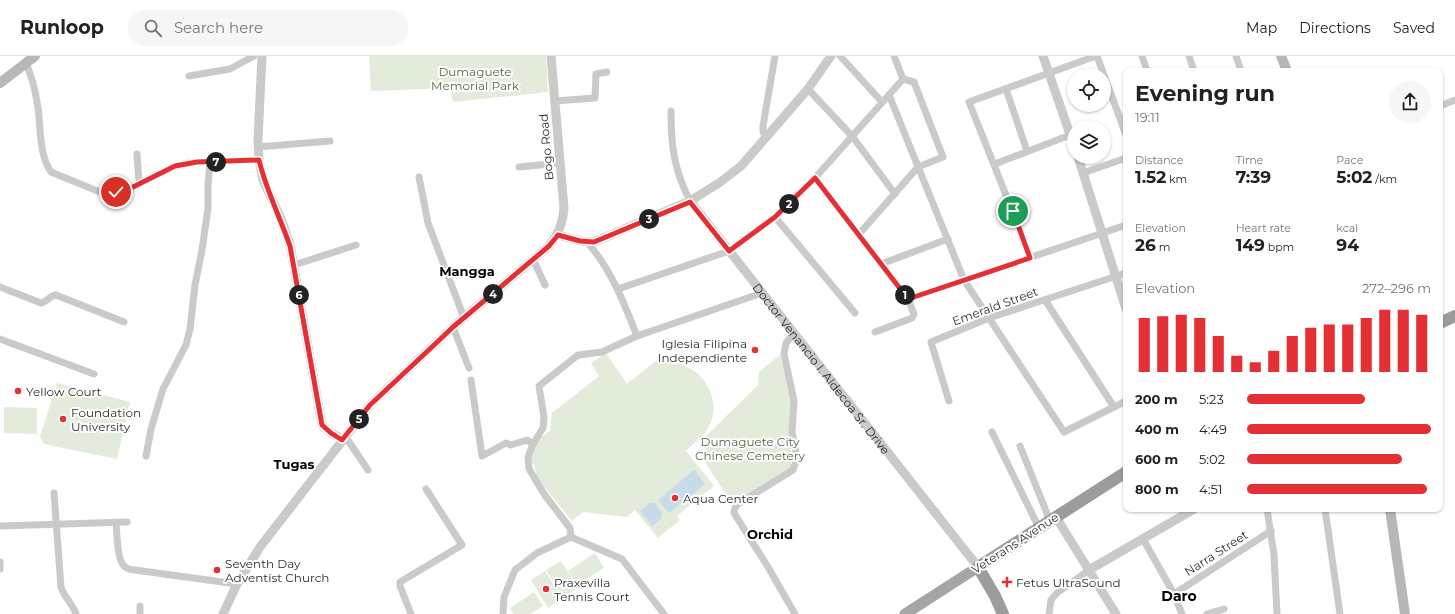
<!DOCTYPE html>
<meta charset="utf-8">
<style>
:root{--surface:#fff;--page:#f6f6f6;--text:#222;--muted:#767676;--line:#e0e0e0;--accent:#e43035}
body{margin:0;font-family:Montserrat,sans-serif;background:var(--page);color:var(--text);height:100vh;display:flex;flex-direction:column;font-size:15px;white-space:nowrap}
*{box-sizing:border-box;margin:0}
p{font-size:13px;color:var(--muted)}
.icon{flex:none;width:22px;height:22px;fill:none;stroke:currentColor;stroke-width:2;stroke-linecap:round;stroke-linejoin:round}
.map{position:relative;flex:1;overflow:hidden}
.panel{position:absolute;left:1123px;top:12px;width:320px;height:444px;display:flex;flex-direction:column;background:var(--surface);border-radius:8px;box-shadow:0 1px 3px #0004}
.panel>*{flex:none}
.controls{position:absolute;left:1067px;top:12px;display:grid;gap:8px}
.controls a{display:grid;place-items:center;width:44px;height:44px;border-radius:50%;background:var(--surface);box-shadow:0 1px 3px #0004;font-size:20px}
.pin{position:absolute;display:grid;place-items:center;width:34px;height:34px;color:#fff;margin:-17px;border:2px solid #fff;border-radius:50%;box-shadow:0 1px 4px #0007}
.km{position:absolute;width:20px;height:20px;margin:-10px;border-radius:50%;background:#222;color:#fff;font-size:11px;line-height:20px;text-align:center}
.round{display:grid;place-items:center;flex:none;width:42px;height:42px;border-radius:21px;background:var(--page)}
.head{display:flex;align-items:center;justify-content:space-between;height:68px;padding:0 12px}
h1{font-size:22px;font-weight:700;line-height:30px}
.stats{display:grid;grid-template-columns:repeat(3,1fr);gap:6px;height:68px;padding:4px 12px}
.stats div{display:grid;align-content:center}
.stats b{font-size:17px;font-weight:700}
.stats small{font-size:11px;font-weight:400}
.stats p{font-size:11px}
.chart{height:112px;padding:8px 12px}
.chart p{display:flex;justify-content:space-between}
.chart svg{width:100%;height:72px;margin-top:4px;stroke:var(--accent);stroke-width:6}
ul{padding:0 12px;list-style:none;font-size:13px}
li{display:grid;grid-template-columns:64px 48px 1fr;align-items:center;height:30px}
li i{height:10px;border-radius:5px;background:var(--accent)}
header{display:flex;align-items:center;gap:24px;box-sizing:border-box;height:56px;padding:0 20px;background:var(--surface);border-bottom:1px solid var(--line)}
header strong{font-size:19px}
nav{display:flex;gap:22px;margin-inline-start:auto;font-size:14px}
.search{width:280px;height:36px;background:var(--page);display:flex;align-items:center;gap:10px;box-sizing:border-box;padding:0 14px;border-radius:22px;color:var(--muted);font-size:15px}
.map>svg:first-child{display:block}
.green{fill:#e3ebdb}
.water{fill:#c7dbeb}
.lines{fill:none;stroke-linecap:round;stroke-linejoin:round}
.minor{stroke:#cacaca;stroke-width:7}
.tertiary{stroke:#cacaca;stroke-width:9}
.secondary{stroke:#b7b7b7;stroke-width:10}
.primary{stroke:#a5a5a5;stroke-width:11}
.trunk{stroke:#9c9c9c;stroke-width:12}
.route-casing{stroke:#fff;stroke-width:8}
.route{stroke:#e43035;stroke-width:5}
.poi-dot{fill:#e43035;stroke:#fff;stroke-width:1.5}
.labels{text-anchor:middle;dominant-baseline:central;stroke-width:4;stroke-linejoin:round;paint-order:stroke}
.park-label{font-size:12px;fill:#4e693b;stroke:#fff}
.street-label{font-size:12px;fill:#2d2d2d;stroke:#fff}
.poi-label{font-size:12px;fill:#2d2d2d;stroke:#fff;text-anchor:start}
.neighbourhood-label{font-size:13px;font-weight:bold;fill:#000;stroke:#fff}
.quarter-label{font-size:14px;font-weight:bold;fill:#000;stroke:#fff}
</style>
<header>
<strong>Runloop</strong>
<div class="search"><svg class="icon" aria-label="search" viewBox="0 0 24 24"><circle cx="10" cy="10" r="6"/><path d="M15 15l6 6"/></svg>Search here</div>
<nav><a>Map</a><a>Directions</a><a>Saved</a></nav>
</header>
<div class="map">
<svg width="1455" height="558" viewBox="0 0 1455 558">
<rect width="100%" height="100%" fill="#fff"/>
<g class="green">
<path d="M369,0H546L548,36L453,46L450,32L371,35Z"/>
<path d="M606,297L627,328L666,297L674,307C702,310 723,343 709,370C704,380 694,387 686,395L714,430L677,460L680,464L658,482L635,454L627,461L583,456L572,465L537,422L534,408L530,407L537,384L550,375L552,357L599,320L591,307Z"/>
<path d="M780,299L792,348L790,366L791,412L732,448L705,406L706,380L758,329L759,316Z"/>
<path d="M57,327L130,346L117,403L44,388L40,381Z"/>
<path d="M4,351L37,352V378L4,377Z"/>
<path d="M595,497L604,512L577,529L568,515Z"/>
<path d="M561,505L578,532L563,541L546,514Z"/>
<path d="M545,515L562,542L548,552L531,524Z"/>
<path d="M534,536L543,550L530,558H514L510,552Z"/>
</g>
<g class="water">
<path d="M694,414L705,428L669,457L658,444Z"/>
<path d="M650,447H655L662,457L661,463L652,470L640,455Z"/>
</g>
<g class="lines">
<g class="minor">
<path d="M840,0L882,46"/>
<path d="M894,0L903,23"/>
<path d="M1097,0L1126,79"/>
<path d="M1142,0L1147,15"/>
<path d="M1189,0L1194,15"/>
<path d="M1236,0L1241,15"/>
<path d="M26,7C32,21 36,37 38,52C41,73 39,99 51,116L100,136H116L127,133L175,110L188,107L259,104"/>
<path d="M189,20L230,13L254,0"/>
<path d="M808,33L852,80L895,138"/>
<path d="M1006,33L1027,95"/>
<path d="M889,39L964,224L1064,376L1126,345"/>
<path d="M554,45L595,42L596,18L607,16"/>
<path d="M1440,50L1455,44"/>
<path d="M671,55C671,90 674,114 690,145"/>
<path d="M766,82L763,76V70L775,0"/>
<path d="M258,91L330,85"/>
<path d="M137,98L139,127"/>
<path d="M995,108L1070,79"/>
<path d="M519,111L560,107"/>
<path d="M1083,117L1126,102"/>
<path d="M419,121L428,167L464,262"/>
<path d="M815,122L908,243L914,258L912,262L875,276"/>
<path d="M775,161L855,257"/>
<path d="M859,178L918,111L943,101L914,26L903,23"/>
<path d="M587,186C611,213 624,247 637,280"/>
<path d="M1031,202L969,46L1096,0"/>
<path d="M533,203L545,229"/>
<path d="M881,208L948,183"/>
<path d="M294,209L356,189"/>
<path d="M0,231L41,247C47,246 49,240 56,239L124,266"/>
<path d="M618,233L729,195L775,161L815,122L903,23"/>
<path d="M908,243L1126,169"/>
<path d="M1045,244L1114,351"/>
<path d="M453,271L469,312"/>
<path d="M794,277L786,287L784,298L794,345L792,376L797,402L793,414L738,448L735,452L734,457L768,511L795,558"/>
<path d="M0,283L94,318"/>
<path d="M471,324L482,400L506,387L511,389L527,384L533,388"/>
<path d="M949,345L931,286L989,262L1126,217"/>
<path d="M992,376L1039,472"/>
<path d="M345,380L368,414"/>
<path d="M1020,390L1050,465"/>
<path d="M146,400L151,373L163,333L186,289L190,273L195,229L202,194L208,152V129L210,107"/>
<path d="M54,437L61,531C64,541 72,547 76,558"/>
<path d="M1267,453L1274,499L1277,558"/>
<path d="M1325,453L1340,558"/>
<path d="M116,467C117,476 117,500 122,507C124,512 130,514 135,514L237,528"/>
<path d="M0,470L127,466"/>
<path d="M571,481L570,472L544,438L529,413L528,401L533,388L543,372L544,361L539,330L578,299L602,296L637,280L762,237"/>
<path d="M1143,483L1174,538L1182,558"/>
<path d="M0,506V513"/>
<path d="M1174,538L1271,475"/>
<path d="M140,558V550"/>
<path d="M411,558L400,530V526L462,489L426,433"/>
<path d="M503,558L504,541L515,514L537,497L571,481L622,503L664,558"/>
<path d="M1049,558L1051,544L1057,537L1089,514"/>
<path d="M1207,558L1224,553"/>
</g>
<g class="tertiary">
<path d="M262,0L258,84L259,104L263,124L282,165L290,189L322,369L331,377L342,383"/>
<path d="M1043,0L1074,90"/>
<path d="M1078,101L1126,253"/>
<path id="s1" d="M690,145L978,511"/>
<path d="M558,179L580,185L594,186L690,145L719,127L741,110L808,33L831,0"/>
<path d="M1056,461L1116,558"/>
<path d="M1089,514L1194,453"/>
<path d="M223,558L237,528L260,491L370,349L453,271L549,190C559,178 563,167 564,152L551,0"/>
</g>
<g class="secondary">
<path d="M1281,0L1287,15"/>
<path d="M0,27L35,0"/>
<path d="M1390,453L1405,558"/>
</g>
<path class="primary" d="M905,558L978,511"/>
<g class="trunk">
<path d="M1440,267L1455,260"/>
<path d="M1003,558L995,540L978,511L1126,416"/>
</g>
</g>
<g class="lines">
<g class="route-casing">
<path id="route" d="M116,136L127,134L175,110L197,106L259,104C266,134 280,161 290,190L322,369L331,377L342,384L370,349L433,290L453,271L549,190L558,179L580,185L594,186L690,146L729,195L775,161L815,122L908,243L1030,202L1013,155"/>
</g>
<use href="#route" class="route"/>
</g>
<g class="poi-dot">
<circle cx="755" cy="294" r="4"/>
<circle cx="18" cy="335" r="4"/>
<circle cx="63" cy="363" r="4"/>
<circle cx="675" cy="442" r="4"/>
<circle cx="217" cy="514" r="4"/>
<path d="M1005 520h4v4h4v4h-4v4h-4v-4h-4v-4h4z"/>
<circle cx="546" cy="533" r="4"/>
</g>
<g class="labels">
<g class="park-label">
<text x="475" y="15">Dumaguete<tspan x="475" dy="14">Memorial Park</tspan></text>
<text x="750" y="385">Dumaguete City<tspan x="750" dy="14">Chinese Cemetery</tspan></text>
</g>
<g class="street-label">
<text transform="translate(546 91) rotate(-95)">Bogo Road</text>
<text transform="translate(995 250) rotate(-20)">Emerald Street</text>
<text stroke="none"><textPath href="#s1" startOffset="213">Doctor Venancio I. Aldecoa Sr. Drive</textPath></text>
<text transform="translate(1015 487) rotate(-33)">Veterans Avenue</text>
<text transform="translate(1216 497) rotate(-33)">Narra Street</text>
</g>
<g class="poi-label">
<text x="747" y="287" text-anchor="end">Iglesia Filipina<tspan x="747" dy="14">Independiente</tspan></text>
<text x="26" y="335">Yellow Court</text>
<text x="71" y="356">Foundation<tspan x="71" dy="14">University</tspan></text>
<text x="683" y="442">Aqua Center</text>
<text x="225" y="507">Seventh Day<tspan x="225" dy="14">Adventist Church</tspan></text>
<text x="554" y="526">Praxevilla<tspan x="554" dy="14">Tennis Court</tspan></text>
<text x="1016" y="526">Fetus UltraSound</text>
</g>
<g class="neighbourhood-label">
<text x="467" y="215">Mangga</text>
<text x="294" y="408">Tugas</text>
<text x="770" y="478">Orchid</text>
</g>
<g class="quarter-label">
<text x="1179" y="540">Daro</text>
</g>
</g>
</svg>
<div class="controls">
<a><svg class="icon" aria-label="locate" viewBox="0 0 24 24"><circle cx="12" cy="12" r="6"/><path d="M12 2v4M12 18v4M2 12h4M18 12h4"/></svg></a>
<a><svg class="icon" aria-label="layers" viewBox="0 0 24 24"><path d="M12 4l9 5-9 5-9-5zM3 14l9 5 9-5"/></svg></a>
</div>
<div class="pin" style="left:1013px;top:155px;background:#1e9e55"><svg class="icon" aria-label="arrive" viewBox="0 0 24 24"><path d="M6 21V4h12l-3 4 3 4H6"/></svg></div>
<div class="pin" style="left:116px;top:136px;background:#d93025"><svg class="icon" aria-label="check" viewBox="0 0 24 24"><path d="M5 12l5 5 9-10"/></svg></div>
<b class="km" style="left:905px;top:239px">1</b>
<b class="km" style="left:789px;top:148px">2</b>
<b class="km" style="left:649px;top:163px">3</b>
<b class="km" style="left:493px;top:238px">4</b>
<b class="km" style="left:359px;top:363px">5</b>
<b class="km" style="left:299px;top:239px">6</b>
<b class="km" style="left:216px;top:106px">7</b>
<section class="panel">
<div class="head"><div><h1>Evening run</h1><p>19:11</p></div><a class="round"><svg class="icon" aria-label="share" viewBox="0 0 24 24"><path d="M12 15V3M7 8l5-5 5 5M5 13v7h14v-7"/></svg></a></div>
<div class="stats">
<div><p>Distance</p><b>1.52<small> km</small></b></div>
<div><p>Time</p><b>7:39</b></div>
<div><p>Pace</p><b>5:02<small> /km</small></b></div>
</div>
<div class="stats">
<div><p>Elevation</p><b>26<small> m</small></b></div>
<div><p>Heart rate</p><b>149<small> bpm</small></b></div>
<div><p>kcal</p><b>94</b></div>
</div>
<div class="chart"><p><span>Elevation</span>272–296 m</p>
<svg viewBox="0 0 160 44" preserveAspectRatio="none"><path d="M5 44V11M15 44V10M25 44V9M35 44V11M45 44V22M55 44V34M65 44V38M75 44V31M85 44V22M95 44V17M105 44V15M115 44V15M125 44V11M135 44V6M145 44V6M155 44V9"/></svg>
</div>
<ul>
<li><b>200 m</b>5:23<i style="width:64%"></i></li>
<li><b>400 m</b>4:49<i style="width:100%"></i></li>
<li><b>600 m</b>5:02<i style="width:84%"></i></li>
<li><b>800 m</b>4:51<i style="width:98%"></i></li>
</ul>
</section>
</div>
